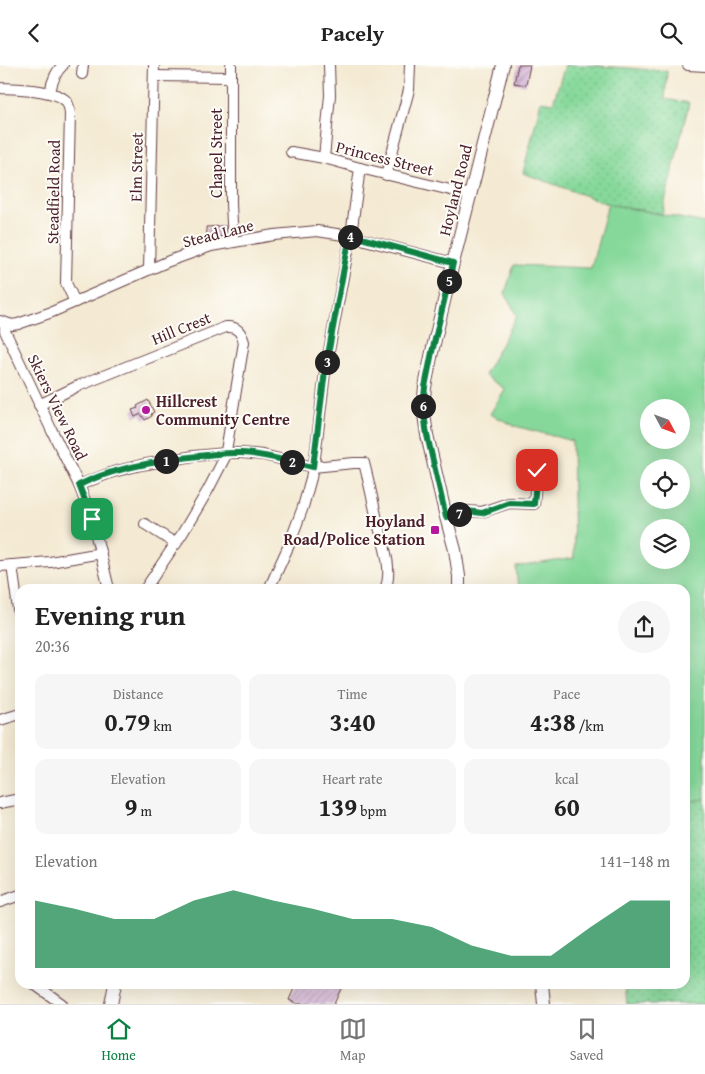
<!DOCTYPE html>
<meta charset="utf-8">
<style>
:root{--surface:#fff;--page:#f6f6f6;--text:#222;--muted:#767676;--line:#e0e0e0;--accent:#0b8043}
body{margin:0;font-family:"Gentium Book Plus",serif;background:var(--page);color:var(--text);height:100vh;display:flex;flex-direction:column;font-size:19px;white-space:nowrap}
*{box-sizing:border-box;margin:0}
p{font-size:16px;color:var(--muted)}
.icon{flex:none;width:28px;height:28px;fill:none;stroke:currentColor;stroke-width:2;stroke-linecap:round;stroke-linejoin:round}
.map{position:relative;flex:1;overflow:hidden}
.side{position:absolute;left:15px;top:519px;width:675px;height:405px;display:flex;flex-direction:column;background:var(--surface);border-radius:15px;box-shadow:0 5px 20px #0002}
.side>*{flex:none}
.needle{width:32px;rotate:131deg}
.tools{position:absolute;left:640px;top:334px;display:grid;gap:10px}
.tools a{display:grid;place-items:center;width:50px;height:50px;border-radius:50%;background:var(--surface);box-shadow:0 5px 20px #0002;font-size:25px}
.pin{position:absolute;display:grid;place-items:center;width:42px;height:42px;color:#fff;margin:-21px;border-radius:10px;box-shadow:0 2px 8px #0006}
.km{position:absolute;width:25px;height:25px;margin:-12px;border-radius:50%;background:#222;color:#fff;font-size:14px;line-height:25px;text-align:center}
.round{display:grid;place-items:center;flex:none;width:52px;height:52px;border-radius:26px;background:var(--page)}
.head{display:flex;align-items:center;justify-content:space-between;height:85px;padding:0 20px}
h1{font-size:28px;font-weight:800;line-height:38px}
.metrics{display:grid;grid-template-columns:repeat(3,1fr);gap:8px;height:85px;padding:5px 20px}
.metrics div{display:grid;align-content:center;border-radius:12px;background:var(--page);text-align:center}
.metrics b{font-size:25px;font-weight:800}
.metrics small{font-size:14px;font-weight:400}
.metrics p{font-size:14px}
.chart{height:140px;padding:10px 20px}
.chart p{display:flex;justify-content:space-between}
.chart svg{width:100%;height:90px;margin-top:5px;fill:var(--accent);opacity:.7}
header{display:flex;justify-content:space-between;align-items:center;height:65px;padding:0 20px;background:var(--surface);font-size:22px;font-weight:800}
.tab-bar{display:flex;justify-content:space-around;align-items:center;height:70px;border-top:1px solid var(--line);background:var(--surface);font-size:14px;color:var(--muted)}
.tab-bar a{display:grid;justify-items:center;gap:2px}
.tab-bar .active{color:var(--accent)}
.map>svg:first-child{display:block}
.grass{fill:#85d89a;stroke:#687c62;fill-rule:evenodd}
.park{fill:url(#park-dots);stroke:#687c62}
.building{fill:url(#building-hatch)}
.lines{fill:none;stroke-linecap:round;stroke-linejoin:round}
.minor-casing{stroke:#643d44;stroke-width:12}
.major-casing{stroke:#643d44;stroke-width:14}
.minor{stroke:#fff;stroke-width:10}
.major{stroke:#fff;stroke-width:12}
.route-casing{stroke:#fff;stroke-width:10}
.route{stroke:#0b8043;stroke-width:6}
.poi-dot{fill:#b5179e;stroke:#fdfcf7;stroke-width:2}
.labels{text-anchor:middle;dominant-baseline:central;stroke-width:4;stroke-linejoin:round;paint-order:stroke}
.street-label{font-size:16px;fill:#4a1f2b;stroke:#fdfcf7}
.poi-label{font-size:16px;font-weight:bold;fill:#4a1f2b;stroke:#fdfcf7;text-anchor:start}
</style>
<header><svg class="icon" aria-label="back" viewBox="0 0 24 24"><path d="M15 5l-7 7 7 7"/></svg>Pacely<svg class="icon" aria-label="search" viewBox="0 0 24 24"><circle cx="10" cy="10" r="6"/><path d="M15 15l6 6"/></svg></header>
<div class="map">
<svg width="705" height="939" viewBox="0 0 705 939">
<defs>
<pattern id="park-dots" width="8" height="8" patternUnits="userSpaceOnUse" patternTransform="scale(1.25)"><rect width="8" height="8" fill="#85d89a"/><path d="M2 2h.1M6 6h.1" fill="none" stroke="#74b985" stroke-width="1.8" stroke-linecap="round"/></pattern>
<pattern id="building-hatch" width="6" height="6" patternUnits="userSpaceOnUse" patternTransform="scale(1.25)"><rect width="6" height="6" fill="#d4b3d6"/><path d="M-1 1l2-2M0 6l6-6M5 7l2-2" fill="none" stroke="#ae91ae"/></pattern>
</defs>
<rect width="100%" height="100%" fill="#fdfcf7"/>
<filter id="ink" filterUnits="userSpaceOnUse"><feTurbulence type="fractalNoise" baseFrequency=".02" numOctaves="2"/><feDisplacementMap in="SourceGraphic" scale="10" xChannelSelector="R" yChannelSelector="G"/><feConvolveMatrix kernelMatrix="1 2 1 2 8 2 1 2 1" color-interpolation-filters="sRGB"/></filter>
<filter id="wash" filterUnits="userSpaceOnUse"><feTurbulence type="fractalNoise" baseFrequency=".0096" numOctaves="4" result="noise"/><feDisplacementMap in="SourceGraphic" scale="20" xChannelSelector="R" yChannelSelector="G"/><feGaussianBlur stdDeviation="1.12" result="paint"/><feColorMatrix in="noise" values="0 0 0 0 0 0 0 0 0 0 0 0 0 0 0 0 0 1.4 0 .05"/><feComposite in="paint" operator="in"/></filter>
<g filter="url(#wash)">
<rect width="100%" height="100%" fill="#f4ead3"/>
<path class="grass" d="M608,139L705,158V734L685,737V524H518L516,502L574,493L572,376L515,361L490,349L505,324L484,310L517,251L505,228L514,200L591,203ZM649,342H681V375H649ZM649,402H681V435H649ZM649,462H681V495H649Z"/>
<g class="park">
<path d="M565,0H586L667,6L665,34L689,38L662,149L608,139L523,108L541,36L553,38Z"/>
<path d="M705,734V939H627L625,919H685V737Z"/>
</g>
<g id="blocks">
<g class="building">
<path d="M518,0H530L526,20L514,18Z"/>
<path d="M225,161L226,171L207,173L206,162Z"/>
<path d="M148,335L154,347L151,349L152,351L145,355L141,349L135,352L132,345L138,343L137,341Z"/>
<path d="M296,919H343L334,939H298L289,935Z"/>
</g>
</g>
</g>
<g filter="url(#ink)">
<use href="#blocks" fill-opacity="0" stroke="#643d44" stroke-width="1"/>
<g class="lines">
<g class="minor-casing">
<g id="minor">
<path d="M231,0V139L233,177"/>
<path d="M688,0L705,1"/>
<path d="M82,9L83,0"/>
<path d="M154,11L231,12"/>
<path d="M0,23C17,24 57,24 67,37C69,41 70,44 70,49L66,218L75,237"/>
<path d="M50,27C52,17 55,7 63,0"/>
<path d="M291,87L324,93L360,103L471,130"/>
<path d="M324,93L330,30L329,0"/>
<path d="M386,110L409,25L410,0"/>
<path d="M149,204L154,0"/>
<path d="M0,256L12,260L18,259L52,247L169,196L211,181L274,170L317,166L350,171L453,198"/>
<path d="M5,259V266L52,366L79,420L92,454L109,524"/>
<path d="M39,340L78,321L226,262C237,261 241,267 244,277L225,392L208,425L182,469L145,524"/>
<path d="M79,420L113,407L141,400L194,391L226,388H242L263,390L313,402L354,398H364C369,417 373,436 377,455C382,474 394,505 385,524"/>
<path d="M446,452L467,446L482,447L509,438L534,439L537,405"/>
<path d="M145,459L176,479"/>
<path d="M12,500L20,559"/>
<path d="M0,501L50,497L101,488"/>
<path d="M269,524L289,480L303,442L311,413L315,392L325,307L351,170L360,103"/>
<path d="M0,655L20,649"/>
<path d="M0,738L20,734"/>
<path d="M0,837L20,830"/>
<path d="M34,919L62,939"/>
</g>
</g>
<g class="major-casing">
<g id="major">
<path d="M459,524V511L455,485L446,452L427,370L423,342L425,322L432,287L453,198L503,0"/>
<path d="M542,919L544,939"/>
<path d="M111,939L115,919"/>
</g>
</g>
<use href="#minor" class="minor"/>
<use href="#major" class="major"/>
</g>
</g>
<g class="lines" filter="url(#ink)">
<g class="route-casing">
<path id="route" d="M92,454L79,420C109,405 143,399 176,394C197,391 220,387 241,388C265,389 289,397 313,402L325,306L350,170L453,198L432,287L425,322L423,342L427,370L446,452L467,446L482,448L509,438L534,439L537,405"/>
</g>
<use href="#route" class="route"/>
</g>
<g class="poi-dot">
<circle cx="146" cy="345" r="5"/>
<rect x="430" y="460" width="10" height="10" rx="2.5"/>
</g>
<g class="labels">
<g class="street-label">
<text transform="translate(216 88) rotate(-90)">Chapel Street</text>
<text transform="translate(385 93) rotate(14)">Princess Street</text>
<text transform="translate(136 102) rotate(-89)">Elm Street</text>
<text transform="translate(455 125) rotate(-76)">Hoyland Road</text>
<text transform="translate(53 127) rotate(-89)">Steadfield Road</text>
<text transform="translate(218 168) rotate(-14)">Stead Lane</text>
<text transform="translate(181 263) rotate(-22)">Hill Crest</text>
<text transform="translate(58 342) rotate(64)">Skiers View Road</text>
</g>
<g class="poi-label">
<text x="156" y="336">Hillcrest<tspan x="156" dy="18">Community Centre</tspan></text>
<text x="425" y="456" text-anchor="end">Hoyland<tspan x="425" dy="18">Road/Police Station</tspan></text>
</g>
</g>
</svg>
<div class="tools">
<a><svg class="needle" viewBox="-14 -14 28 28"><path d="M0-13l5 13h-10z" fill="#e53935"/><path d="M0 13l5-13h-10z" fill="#767676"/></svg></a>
<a><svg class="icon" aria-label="locate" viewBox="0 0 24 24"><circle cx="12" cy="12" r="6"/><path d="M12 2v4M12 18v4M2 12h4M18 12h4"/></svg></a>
<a><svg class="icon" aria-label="layers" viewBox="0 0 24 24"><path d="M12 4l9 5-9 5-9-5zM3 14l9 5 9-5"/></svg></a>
</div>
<div class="pin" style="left:92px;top:454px;background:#1e9e55"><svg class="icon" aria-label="arrive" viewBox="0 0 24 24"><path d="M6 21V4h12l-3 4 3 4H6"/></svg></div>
<div class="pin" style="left:537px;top:405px;background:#d93025"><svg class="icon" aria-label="check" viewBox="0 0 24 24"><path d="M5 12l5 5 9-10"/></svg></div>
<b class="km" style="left:166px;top:396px">1</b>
<b class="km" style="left:292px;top:397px">2</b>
<b class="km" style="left:327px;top:297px">3</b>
<b class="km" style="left:350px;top:172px">4</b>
<b class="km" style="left:449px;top:216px">5</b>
<b class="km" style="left:423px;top:341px">6</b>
<b class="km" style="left:459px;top:449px">7</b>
<section class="side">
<div class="head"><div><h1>Evening run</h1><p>20:36</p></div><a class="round"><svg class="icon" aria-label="share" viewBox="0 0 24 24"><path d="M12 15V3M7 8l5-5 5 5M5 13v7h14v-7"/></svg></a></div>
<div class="metrics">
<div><p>Distance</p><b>0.79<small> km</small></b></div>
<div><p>Time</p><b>3:40</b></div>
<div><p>Pace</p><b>4:38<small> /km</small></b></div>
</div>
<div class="metrics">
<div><p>Elevation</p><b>9<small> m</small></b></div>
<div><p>Heart rate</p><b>139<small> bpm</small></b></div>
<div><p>kcal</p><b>60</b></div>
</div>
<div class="chart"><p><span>Elevation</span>141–148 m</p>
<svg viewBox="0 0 160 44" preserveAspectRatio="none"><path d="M0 44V11L10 15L20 20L30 20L40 11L50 6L60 11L70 15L80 20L90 20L100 24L110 33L120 38L130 38L140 24L150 11L160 11V44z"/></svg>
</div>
</section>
</div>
<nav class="tab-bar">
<a class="active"><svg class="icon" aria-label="home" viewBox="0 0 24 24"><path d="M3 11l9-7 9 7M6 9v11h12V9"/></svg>Home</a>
<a><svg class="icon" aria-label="map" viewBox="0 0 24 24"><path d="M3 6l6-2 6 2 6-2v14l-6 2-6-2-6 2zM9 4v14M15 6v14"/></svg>Map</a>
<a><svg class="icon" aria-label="saved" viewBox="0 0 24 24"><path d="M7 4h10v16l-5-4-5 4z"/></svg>Saved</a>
</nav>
